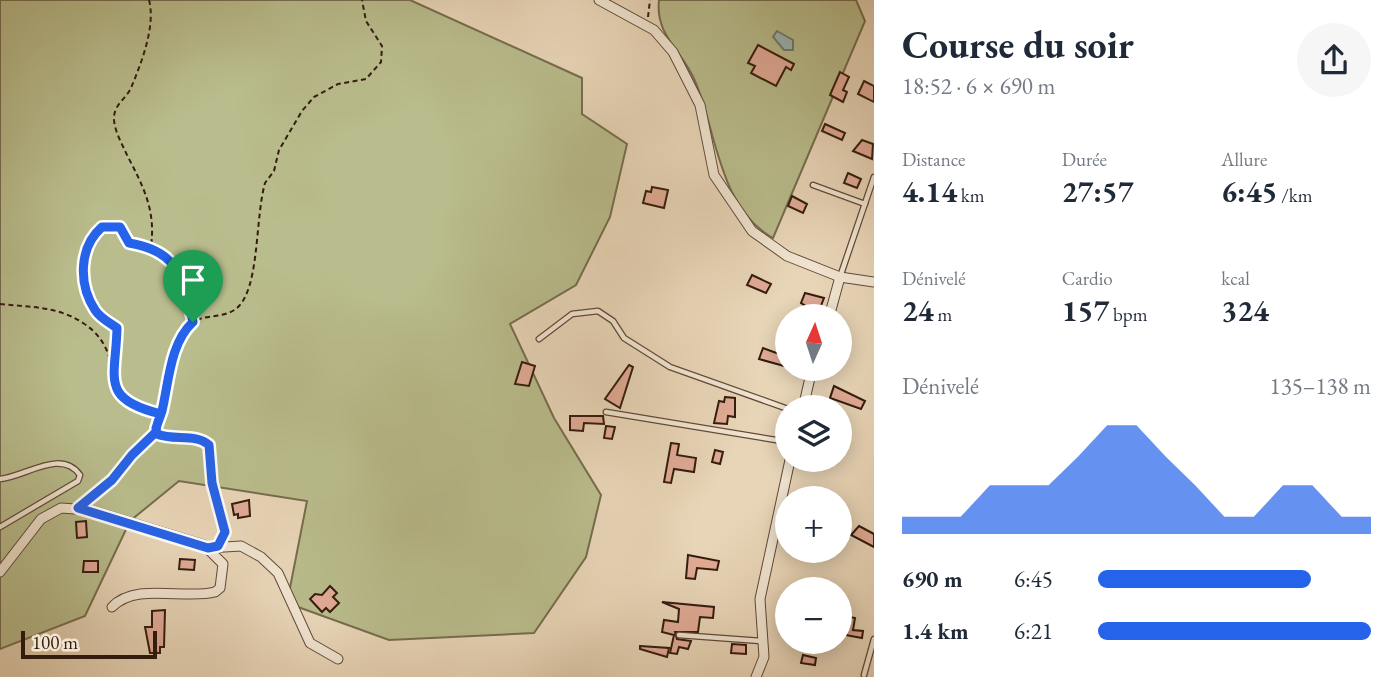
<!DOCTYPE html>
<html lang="fr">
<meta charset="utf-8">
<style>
:root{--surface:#fff;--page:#f6f6f7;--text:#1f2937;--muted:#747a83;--accent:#2563eb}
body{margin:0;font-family:"EB Garamond",serif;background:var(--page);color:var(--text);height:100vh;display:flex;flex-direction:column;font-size:26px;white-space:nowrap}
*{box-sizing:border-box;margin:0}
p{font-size:23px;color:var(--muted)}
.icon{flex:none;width:38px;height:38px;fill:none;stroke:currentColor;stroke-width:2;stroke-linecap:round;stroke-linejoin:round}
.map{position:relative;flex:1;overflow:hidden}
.panel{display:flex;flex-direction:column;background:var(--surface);width:525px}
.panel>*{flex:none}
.needle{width:46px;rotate:3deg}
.controls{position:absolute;left:775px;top:304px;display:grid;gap:14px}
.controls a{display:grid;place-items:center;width:77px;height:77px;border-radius:50%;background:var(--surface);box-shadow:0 4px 18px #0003;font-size:35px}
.scale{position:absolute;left:21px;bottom:18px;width:136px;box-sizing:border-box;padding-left:7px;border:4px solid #341c0f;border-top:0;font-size:19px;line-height:24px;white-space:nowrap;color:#341c0f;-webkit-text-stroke:5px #f0e4d0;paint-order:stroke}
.pin{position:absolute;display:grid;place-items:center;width:60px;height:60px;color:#fff;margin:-72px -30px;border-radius:50% 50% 50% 0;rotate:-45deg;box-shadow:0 0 7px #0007}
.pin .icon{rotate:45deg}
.round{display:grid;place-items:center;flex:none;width:74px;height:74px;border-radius:37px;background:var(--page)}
.overview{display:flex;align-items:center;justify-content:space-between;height:119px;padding:0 28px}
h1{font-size:38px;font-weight:700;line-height:52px}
.metrics{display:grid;grid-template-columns:repeat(3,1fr);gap:10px;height:119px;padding:7px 28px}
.metrics div{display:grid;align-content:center}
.metrics b{font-size:30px;font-weight:700}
.metrics small{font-size:19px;font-weight:400}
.metrics p{font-size:19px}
.chart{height:196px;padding:14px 28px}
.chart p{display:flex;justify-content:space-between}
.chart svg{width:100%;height:126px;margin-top:7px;fill:var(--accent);opacity:.7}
ul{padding:0 28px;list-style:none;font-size:23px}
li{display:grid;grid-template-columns:112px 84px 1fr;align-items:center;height:52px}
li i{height:18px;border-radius:9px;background:var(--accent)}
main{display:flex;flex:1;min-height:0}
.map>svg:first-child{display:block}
.green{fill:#b9bc8c;stroke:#766c4e;stroke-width:2}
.water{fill:#99b7b6;stroke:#717973;stroke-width:2}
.building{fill:#e1ab96;stroke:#341c0f;stroke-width:2}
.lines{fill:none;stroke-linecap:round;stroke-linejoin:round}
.service-casing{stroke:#614a39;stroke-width:7}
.minor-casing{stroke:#614a39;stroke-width:11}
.path{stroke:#341c0f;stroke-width:2;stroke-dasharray:5 3.5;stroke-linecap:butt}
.service{stroke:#f0e4d0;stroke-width:4.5}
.minor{stroke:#f0e4d0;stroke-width:9}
.route-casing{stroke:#fff;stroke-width:14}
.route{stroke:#2563eb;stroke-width:9}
</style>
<main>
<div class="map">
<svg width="874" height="677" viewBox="0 0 874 677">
<rect width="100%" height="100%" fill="#e8d5b7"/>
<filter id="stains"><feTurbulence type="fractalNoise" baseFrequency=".00286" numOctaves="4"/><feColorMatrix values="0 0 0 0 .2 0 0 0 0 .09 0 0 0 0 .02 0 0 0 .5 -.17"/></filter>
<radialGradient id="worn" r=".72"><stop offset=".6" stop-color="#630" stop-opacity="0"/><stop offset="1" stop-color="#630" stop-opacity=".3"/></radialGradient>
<g class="green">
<path d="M0,0H410L582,78V114L627,144L610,217L576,285L510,324L554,418L601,495L586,557L534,633L389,640L287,603L307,501L179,481L130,521L85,616L0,649Z"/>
<path d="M659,0H856L865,21L773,238C719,208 717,133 695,81C682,50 655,36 659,0Z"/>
</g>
<path class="water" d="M777,31L793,40V50H784L773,37Z"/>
<g class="building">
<path d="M758,45L794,64L791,70L786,67L776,86L751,73L755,66L748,63Z"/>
<path d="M840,72L849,77L843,90L847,92L843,102L830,95Z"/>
<path d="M864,81L874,86V102L858,94Z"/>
<path d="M825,124L845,133L842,140L822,131Z"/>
<path d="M862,140L873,144L872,159L853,151Z"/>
<path d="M848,173L861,179L857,188L844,183Z"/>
<path d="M652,187L668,190L664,208L643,203L646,191L651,192Z"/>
<path d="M792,196L807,204L803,213L788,206Z"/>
<path d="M752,275L771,284L766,293L747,285Z"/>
<path d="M805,293L824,298L818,313L801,303Z"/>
<path d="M782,347L788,349L784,366L759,359L763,348L779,354Z"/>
<path d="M522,362L535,366L529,386L515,384Z"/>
<path d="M629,365L633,367L620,408L605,399Z"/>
<path d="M834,386L865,401L861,409L830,398Z"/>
<path d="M725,397L735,398V417L728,416L727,424L714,423L719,401L724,402Z"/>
<path d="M570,416H603L604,424L584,423L583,431L570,430Z"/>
<path d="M606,426L615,427L612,439L604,438Z"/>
<path d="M671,443L679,444L677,455L696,458L694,472L674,469L671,483L664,482Z"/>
<path d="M715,450L723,452L720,464L712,462Z"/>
<path d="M249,500L250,516L238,518V514L234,515L232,504Z"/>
<path d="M86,521L87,537L77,538L76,522Z"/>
<path d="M859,526L874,534V547L851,535Z"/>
<path d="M688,555L719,561L717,570L697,568L695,579L686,578Z"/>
<path d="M180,559L195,560L194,570L179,569Z"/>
<path d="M84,561H98V572H83Z"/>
<path d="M330,586L337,593L333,597L339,603L330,612L326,608L322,612L310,599L315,594L322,595Z"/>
<path d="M662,602L714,607L713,618L700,617L698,632H675L677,639L691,641L688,649L679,647L677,654L670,653L674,635L662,632L664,620L678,622L679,609Z"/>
<path d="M165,610L164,647H160V653H150L145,627H152V611Z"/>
<path d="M840,615L855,618L853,630L863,631L862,638L840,634Z"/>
<path d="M732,644L746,645V654L731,653Z"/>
<path d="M640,646L669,648L667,657L640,649Z"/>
<path d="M803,655L816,658L815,665L801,663Z"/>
</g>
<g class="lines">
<g class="service-casing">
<g id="service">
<path d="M813,185L865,204"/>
<path d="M840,277L874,177"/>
<path d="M539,339L572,314L598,311L613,321L624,338L670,367L788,409"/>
<path d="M606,412L788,442"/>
<path d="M0,479C25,477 61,448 80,475L78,481L0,527"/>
<path d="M679,635L761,641"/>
<path d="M864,675L874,639"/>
</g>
</g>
<g class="minor-casing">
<g id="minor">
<path d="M599,0L654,30L673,52L700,105L714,175L752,231L787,256L840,277L874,282"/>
<path d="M829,317L840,277"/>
<path d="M803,408L812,369"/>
<path d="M208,548L241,546L261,557L278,573L310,643L338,659"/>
<path d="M0,572L41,519L61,508L90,510L204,545L223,564L220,588L215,592C184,600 136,582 112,607"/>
<path d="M756,677L764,657L760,599L790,460"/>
</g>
</g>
<g class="path">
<path d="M149,0C156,26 141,64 131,88C126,99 113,105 114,120C115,132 122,144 127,155C143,186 156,210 151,246"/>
<path d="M648,17L650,0"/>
<path d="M0,304C28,307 58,306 83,323C132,355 90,398 161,413"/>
<path d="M112,363L116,352L117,328C110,323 99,318 95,310C78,284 79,247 101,227H120L129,243C177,251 183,277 192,320"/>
<path d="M87,501C112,480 131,456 154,434"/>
<path d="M223,537L225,532L212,483L209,445C195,432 173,443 156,432C157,415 178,330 192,322C211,312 232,321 244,299C259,272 256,215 265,183L274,171L279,150L302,111L314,97L338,84L366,79L381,62L382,46L366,21L362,0"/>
</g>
<use href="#service" class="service"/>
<use href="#minor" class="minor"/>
</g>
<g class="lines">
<g class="route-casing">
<path id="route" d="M193,322C183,278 179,251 129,243L120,227H102C79,247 78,284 95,310C100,318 110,323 117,328C116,378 99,399 161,414L156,428L157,434C174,441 196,433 209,445L212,483L225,532L218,546L208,548L78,508L112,480L132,455L156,432C156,424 160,418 162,411C169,381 170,343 193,322"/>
</g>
<use href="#route" class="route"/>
</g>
<rect width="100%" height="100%" filter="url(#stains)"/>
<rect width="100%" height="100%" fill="url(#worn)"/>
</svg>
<div class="controls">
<a><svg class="needle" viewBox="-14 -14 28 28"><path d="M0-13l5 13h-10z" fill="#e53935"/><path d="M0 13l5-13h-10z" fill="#747a83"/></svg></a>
<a><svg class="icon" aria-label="layers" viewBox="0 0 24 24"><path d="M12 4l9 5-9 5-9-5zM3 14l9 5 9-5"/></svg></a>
<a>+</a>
<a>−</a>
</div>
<div class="scale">100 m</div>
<div class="pin" style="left:193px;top:322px;background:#1e9e55"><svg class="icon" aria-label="arrive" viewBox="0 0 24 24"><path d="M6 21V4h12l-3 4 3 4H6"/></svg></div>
</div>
<section class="panel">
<div class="overview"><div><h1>Course du soir</h1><p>18:52 · 6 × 690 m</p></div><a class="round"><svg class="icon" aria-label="share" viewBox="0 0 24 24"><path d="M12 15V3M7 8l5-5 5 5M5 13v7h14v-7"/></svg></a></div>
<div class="metrics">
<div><p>Distance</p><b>4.14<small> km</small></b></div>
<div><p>Durée</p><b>27:57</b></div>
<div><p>Allure</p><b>6:45<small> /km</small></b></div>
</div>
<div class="metrics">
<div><p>Dénivelé</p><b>24<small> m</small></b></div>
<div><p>Cardio</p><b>157<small> bpm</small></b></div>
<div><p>kcal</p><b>324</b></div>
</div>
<div class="chart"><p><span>Dénivelé</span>135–138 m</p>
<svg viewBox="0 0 160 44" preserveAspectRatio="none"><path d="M0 44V38L10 38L20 38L30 27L40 27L50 27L60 17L70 6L80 6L90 17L100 27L110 38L120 38L130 27L140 27L150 38L160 38V44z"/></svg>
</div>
<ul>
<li><b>690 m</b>6:45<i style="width:78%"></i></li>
<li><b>1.4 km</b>6:21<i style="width:100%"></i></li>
</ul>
</section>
</main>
